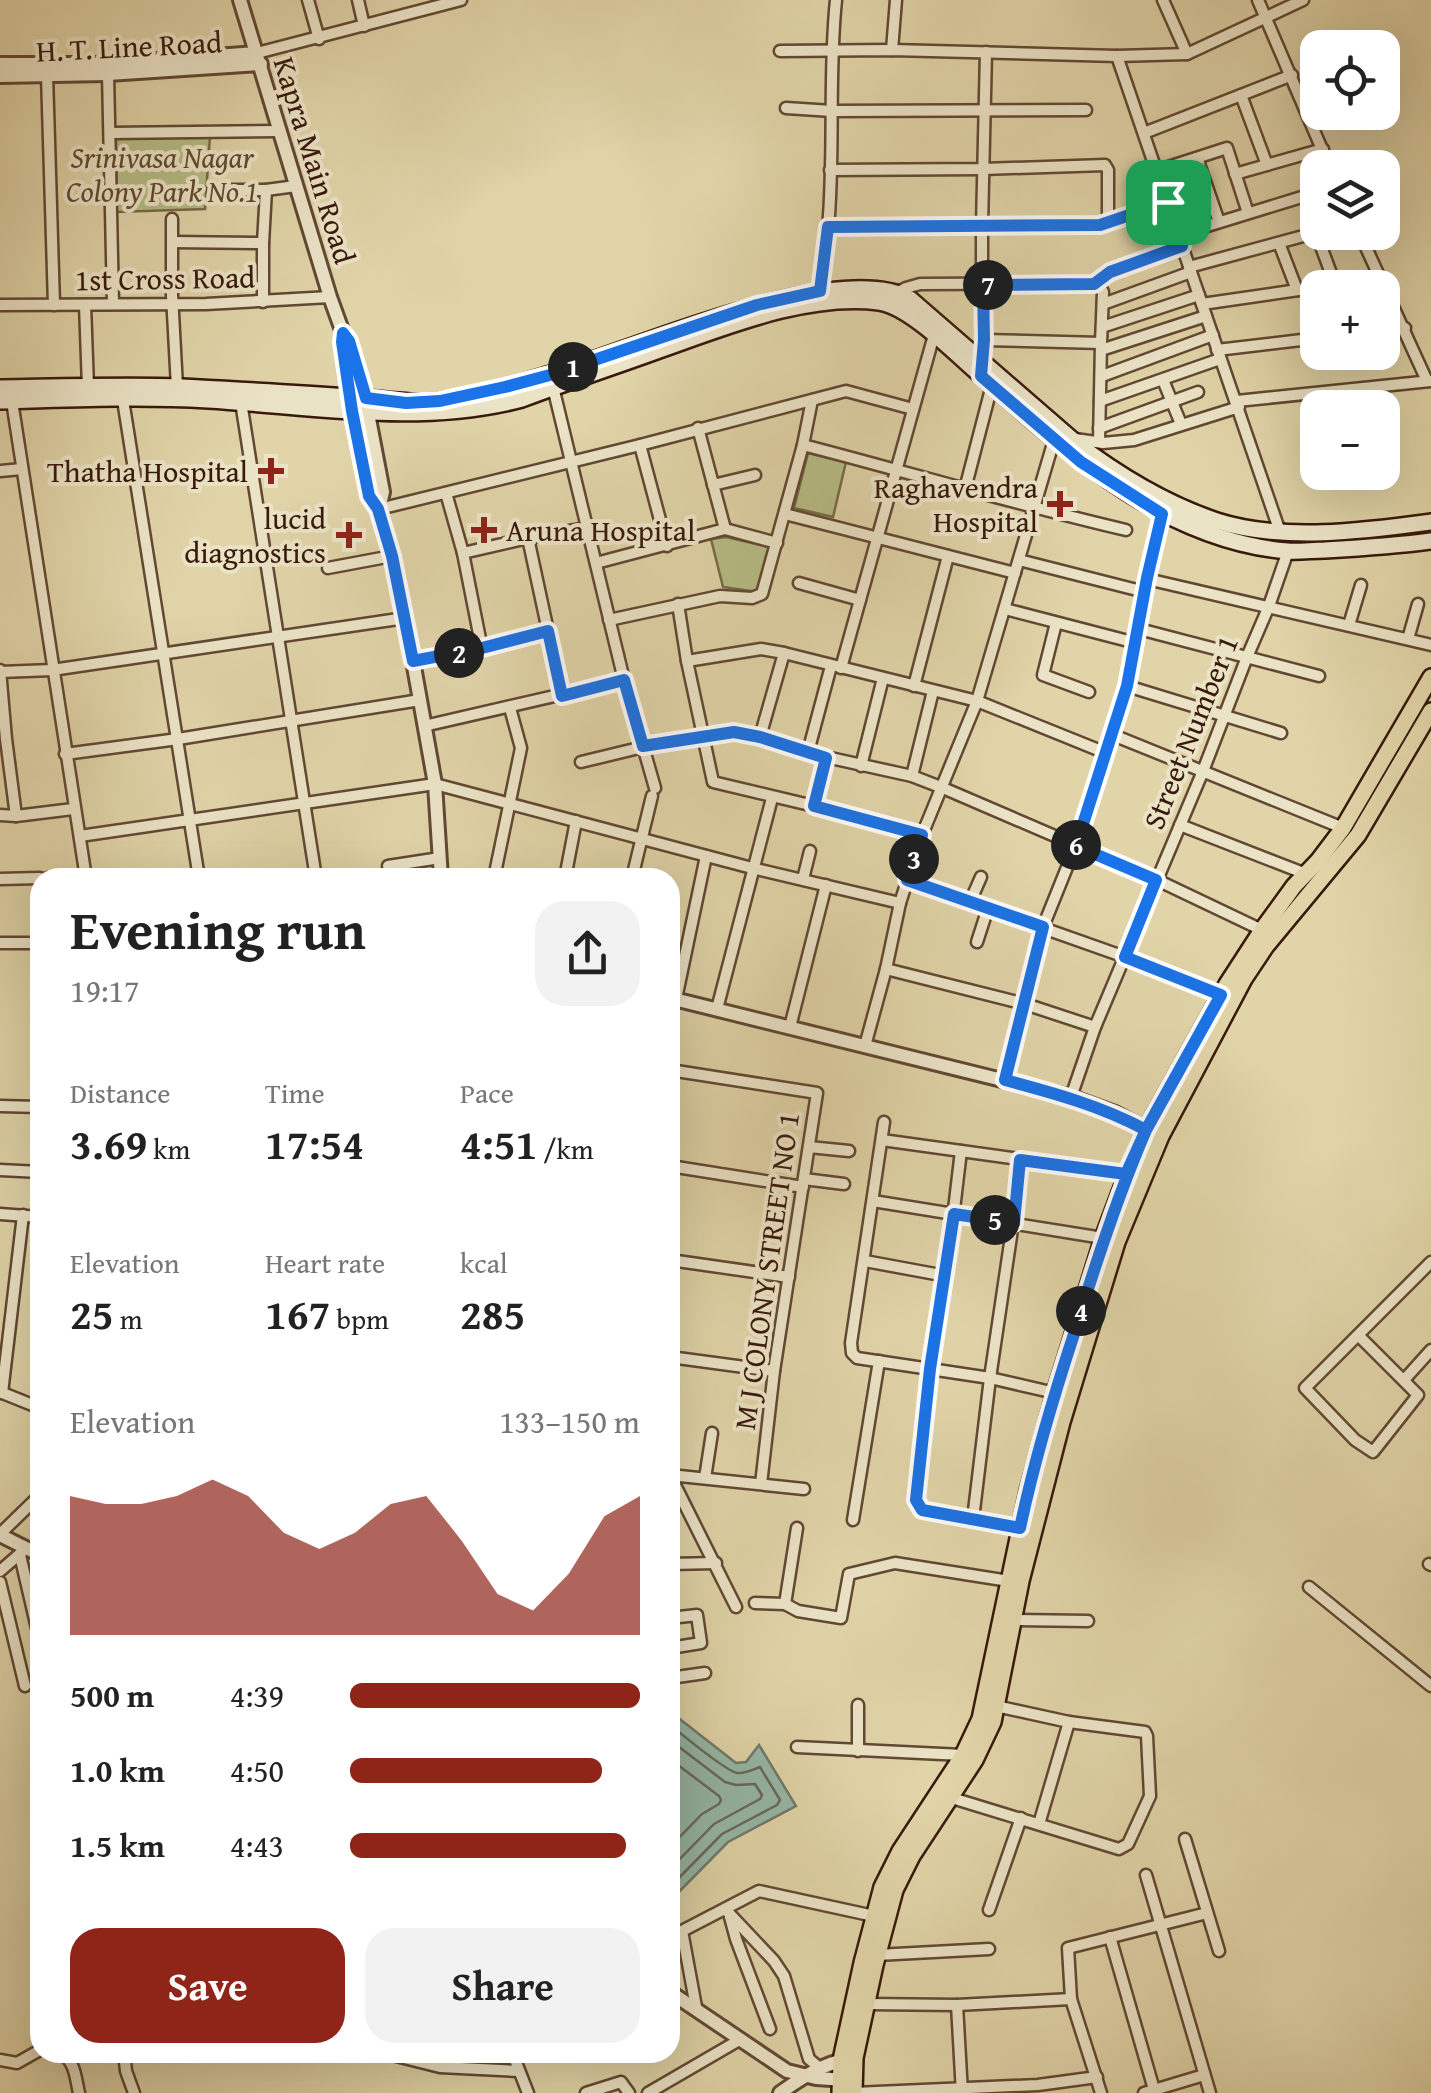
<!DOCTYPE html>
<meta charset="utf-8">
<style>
:root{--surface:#fff;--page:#f2f2f2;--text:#222;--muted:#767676;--accent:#8f2418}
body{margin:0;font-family:"Gentium Book Plus",serif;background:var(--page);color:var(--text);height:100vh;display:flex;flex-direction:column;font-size:38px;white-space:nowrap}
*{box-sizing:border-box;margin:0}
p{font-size:32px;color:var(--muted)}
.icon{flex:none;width:55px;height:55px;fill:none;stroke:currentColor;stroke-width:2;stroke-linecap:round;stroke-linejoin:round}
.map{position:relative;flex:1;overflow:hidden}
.details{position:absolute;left:30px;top:868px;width:650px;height:1195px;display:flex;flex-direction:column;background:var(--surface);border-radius:30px;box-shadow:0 10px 40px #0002}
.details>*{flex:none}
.buttons{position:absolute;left:1300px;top:30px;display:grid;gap:20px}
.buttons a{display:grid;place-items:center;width:100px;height:100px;border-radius:20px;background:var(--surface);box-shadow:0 10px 40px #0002;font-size:50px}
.pin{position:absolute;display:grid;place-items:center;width:85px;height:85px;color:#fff;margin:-42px;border-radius:20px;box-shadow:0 5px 15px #0006}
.km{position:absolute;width:50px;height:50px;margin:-25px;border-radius:50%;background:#222;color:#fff;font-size:28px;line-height:50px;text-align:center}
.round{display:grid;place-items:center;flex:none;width:105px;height:105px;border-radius:30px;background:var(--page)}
.headline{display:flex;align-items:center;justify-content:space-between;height:170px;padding:0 40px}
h1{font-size:55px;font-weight:600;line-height:75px}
.figures{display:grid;grid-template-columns:repeat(3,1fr);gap:15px;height:170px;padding:10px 40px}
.figures div{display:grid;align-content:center}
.figures b{font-size:42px;font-weight:600}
.figures small{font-size:28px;font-weight:400}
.figures p{font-size:28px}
.chart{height:280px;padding:20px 40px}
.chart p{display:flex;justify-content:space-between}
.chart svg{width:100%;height:180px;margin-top:10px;fill:var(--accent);opacity:.7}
.action{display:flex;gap:20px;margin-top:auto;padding:20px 40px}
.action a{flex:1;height:115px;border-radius:30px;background:var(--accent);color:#fff;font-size:40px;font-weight:600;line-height:115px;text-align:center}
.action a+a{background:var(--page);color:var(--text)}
ul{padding:0 40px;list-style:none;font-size:32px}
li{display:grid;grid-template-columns:160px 120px 1fr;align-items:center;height:75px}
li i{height:25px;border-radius:12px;background:var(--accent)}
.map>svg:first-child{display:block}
.green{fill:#b6bc85;stroke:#776a48;stroke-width:2.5}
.water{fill:#94b8a8;stroke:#6f786a;stroke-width:2.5}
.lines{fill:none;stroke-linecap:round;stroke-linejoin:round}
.shore{stroke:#66685a;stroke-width:2.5}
.minor-casing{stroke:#624833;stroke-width:15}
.tertiary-casing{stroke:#624833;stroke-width:18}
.secondary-casing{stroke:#38190c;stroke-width:20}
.primary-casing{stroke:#38190c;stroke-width:20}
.minor{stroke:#ebe3c6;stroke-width:10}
.tertiary{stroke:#ebe3c6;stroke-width:12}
.secondary{stroke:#ebe3c6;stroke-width:15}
.primary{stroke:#e0d4a8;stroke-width:15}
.route-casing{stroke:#fff;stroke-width:20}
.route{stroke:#1a73e8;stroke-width:12}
.poi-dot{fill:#8f2418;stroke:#ebe3c6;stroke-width:4}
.labels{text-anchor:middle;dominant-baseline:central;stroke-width:8;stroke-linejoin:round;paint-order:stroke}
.street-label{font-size:30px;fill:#38190c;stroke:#ebe3c6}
.park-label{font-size:30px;font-style:italic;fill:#5e4a30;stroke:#ebe3c6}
.poi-label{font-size:30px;fill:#38190c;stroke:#ebe3c6;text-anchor:end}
</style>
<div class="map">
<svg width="1431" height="2093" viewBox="0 0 1431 2093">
<rect width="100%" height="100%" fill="#e0d4a8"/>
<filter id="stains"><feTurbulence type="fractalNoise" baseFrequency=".002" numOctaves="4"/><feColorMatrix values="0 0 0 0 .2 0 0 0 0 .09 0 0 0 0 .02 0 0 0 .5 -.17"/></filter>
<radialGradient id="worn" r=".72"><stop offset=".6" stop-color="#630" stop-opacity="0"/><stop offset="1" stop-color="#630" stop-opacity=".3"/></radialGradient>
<g class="green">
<path d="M210,136L205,209L116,212V139Z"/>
<path d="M808,453L846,462L833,517L794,508Z"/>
<path d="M726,537L770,547L758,592L723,587L711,539Z"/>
</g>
<path class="water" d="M672,1713L736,1763L746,1762L759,1745L796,1806L728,1842L670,1901V1714Z"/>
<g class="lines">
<g class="shore">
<path d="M670,1725C682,1734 725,1771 737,1773C745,1774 754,1769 760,1767L780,1800L777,1805L722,1834L670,1887"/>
<path d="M670,1740L725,1782L736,1785L755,1784L762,1795L760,1799L714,1824L670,1869"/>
<path d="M670,1759L719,1796L721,1800L719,1804L702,1814L670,1847"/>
</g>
<g class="minor-casing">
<g id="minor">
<path d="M308,0L319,39"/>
<path d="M358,0L364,26"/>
<path d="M1163,0L1187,54"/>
<path d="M1258,0L1330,168"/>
<path d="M892,50L896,0"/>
<path d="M780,51L892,50L1117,56L1187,54L1303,0"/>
<path d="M257,53L461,0"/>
<path d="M1117,56L1280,532"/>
<path d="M108,74L113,303"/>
<path d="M47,75L54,305"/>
<path d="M1241,95L1267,165"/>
<path d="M786,108L832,111L1086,110"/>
<path d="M110,133L279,131"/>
<path d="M1144,133L1292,75"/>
<path d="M1197,158L1219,222"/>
<path d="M830,170L983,169L1105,165L1108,170V224"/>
<path d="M1156,171L1227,148L1248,213"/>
<path d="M1235,174L1323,149"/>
<path d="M213,190H266L296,186"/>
<path d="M172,219V295L177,387"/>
<path d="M828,227L1100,225L1168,202"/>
<path d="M1359,232L1427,381"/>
<path d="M1316,233L1335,284"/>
<path d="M1178,235L1318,192"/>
<path d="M173,242L263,243"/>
<path d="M1279,243L1297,290"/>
<path d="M1189,267L1318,232"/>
<path d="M1094,283L1111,272L1182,246"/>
<path d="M820,291C823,270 826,249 828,228C835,152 828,76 836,0"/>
<path d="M898,292L906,288L920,284L1091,283L1099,285L1103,292L1101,343"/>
<path d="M263,302V243L266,190"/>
<path d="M1103,304L1191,272"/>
<path d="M1202,304L1381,278"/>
<path d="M0,305L206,304L330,297"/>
<path d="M85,305L88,387"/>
<path d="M1102,327L1199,295"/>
<path d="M1382,330L1405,328"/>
<path d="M984,340L1101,343L1099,442"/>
<path d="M1101,350L1206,316"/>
<path d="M1217,350L1318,338"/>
<path d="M982,366V225L986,52"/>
<path d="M1102,376L1213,335"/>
<path d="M1163,380L1181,424"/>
<path d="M553,387L624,680L655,788"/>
<path d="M123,400L199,878"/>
<path d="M12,401L86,878"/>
<path d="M1100,401L1220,359"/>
<path d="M1237,401L1431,381"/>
<path d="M241,402L316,878"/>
<path d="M698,428L725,529"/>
<path d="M1099,428L1198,392"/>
<path d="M1075,439L1103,443L1134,440L1239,407"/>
<path d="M640,445L667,546"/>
<path d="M803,445C911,473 1018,505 1126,530"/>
<path d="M0,471L22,469"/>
<path d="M713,485L755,475"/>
<path d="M965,489L992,385"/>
<path d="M446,493L463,553L482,649"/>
<path d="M379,509L640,445L846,391L913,409"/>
<path d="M785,514L1015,573"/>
<path d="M528,538L562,696"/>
<path d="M463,553L528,538L587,528"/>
<path d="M1019,560L1145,592"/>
<path d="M596,563L725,529L777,543"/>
<path d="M328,568L392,556"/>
<path d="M1147,579L1431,645"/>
<path d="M799,583L860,600"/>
<path d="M678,604L687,661L713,782L814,806L922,835"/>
<path d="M1005,609L1136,643"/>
<path d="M609,620L720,596L752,598L762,594L803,445L812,400"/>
<path d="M1056,623L1043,675L1089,692"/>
<path d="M1349,625L1361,585"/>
<path d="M1139,629L1319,676"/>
<path d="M1408,639L1418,604"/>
<path d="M413,661L482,649L548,631"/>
<path d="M687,661L761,649L784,653L977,701L1106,753"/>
<path d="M841,668L934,335"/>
<path d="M0,670L6,739L16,816"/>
<path d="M0,672L52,670L405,618"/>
<path d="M914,686L948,556"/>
<path d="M1127,686L1281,733"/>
<path d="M424,726L624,680"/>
<path d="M1113,735L1343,828"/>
<path d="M760,737L784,653"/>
<path d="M808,752L831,666"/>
<path d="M65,754L178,739L420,700"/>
<path d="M581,762L643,747L734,732L760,737L826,757L912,776L943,788L1157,880L1262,930"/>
<path d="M861,766L883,678"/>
<path d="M912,776L933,691"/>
<path d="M814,806L826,757"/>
<path d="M0,815L16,816L73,809"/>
<path d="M1180,825L1306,874"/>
<path d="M80,836L435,784L752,868L900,903"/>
<path d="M388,866L440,858"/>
<path d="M48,878L85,875"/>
<path d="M494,878L521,748L510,708"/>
<path d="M565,878L576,821"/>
<path d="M632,878L652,796"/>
<path d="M0,879L40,878"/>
<path d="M803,879L810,851"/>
<path d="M907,880L1125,957L1221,995"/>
<path d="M970,902L981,877"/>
<path d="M977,942L988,908"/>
<path d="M0,943H40"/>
<path d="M886,969L1025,1004L1095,1027"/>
<path d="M676,999L706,856"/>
<path d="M717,1009L772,798"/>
<path d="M790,1027L826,885"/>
<path d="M865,1046L886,969L900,903L922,835L977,701L1054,440"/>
<path d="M670,1070L817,1093L774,1371L761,1484"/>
<path d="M1005,1080L1043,927L1076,845L1127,686L1147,579L1162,514"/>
<path d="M1071,1097L1095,1027L1203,771L1247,657L1269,606L1288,551"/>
<path d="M0,1106L40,1107"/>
<path d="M884,1122L851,1343L852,1353L857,1358L990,1378L1055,1393"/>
<path d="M882,1140L1127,1174"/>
<path d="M809,1147L849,1151"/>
<path d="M961,1151L946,1276L930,1369L916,1500L922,1510L1020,1528"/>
<path d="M670,1166L803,1187"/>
<path d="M0,1170L40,1172"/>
<path d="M804,1179L844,1184"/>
<path d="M873,1201L1103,1238"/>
<path d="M0,1214L40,1217"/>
<path d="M670,1260L789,1277"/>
<path d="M865,1261L946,1276"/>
<path d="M1358,1335L1418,1395L1373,1452L1355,1440L1305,1388L1431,1262"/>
<path d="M670,1357L774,1371"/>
<path d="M1404,1380L1431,1350"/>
<path d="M0,1392L40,1408"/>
<path d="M2,1393L23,1215"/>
<path d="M670,1475L736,1607"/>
<path d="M670,1475L804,1489"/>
<path d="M705,1478L712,1433"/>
<path d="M973,1519L990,1378L1013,1223L1020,1160"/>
<path d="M853,1520L879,1361"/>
<path d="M0,1534L40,1495"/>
<path d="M20,1555L40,1641"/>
<path d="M670,1564L716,1563"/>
<path d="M1429,1564L1431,1565"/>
<path d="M0,1571L22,1552"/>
<path d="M0,1582L25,1686"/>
<path d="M1309,1587L1431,1686"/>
<path d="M755,1603L785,1604L798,1611L841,1618L849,1574L895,1563L1009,1581"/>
<path d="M785,1604L797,1528"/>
<path d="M670,1618L697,1615L701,1643L670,1648"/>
<path d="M1013,1620L1088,1621"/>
<path d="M670,1678L705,1673"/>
<path d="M858,1705V1751"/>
<path d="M797,1747L963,1755"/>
<path d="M952,1798L1119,1849L1128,1844L1150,1796L1147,1736L1145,1732L1069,1722L996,1706"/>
<path d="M1039,1824L1069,1722"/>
<path d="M1185,1839L1219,1951"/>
<path d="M1146,1875L1210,2093"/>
<path d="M725,1909L774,1961L784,1976L809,2059L821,2069"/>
<path d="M989,1910L1021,1818"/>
<path d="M730,1917L736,1939L770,2029"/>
<path d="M1110,1937L1155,2093"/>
<path d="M877,1955L989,1949"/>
<path d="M867,2004L957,2005L1071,1999"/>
<path d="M957,2005L962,2093"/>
<path d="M696,2007L682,1931L759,1891L874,1916"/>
<path d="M61,2052C76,2064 75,2076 79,2093"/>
<path d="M124,2052L126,2071L134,2093"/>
<path d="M206,2052L226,2055L231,2052"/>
<path d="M380,2052L440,2067L518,2071"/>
<path d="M512,2052L528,2093"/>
<path d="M0,2060L17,2063L40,2050"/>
<path d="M586,2093L621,2082L629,2093"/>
<path d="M648,2093L741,2039"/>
<path d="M854,2093L1038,2085L1097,2077"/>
<path d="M1101,2093L1071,1999L1068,1948L1207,1913"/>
<path d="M1144,2093L1204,2075"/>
</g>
</g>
<g class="tertiary-casing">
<g id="tertiary">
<path d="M240,0L330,297L343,333L349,341L365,398L383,492L379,509"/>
<path d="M0,64H107L257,53"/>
<path d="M0,76L108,74L261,64"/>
<path d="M343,333L342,342L352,411L369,496L379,509L392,556L413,661L435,784L441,878"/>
<path d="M670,998L1071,1097L1115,1113L1153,1133"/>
<path d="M0,1535L40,1555"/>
<path d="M670,1992L787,2071L816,2078L847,2080"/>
<path d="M780,2093C801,2078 824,2063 849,2059"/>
</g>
</g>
<g class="secondary-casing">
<g id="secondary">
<path d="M0,388C61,387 122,385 183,387C238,390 294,393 350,397C380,398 410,405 441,401C476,397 511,386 544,376C624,354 839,257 910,299L1076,443C1118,475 1166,504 1217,521C1283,542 1364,531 1431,522"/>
<path d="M0,401C69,399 139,396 208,400C312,406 420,426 522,399C570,381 618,365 665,348C730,325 809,293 879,302C909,306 954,352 977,372C1067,451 1162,540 1287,551C1299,552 1313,550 1325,550C1361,548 1396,546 1431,541"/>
</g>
</g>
<g class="primary-casing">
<g id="primary">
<path d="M840,2093L841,2060L862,1963L882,1887L900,1851L963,1755L980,1719L1028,1491L1055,1393L1103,1238L1127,1174L1146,1130L1227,984L1262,930L1294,886L1318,861L1343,828L1431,677"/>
<path d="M854,2093L855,2058L875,1965L895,1890L912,1856L975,1760L993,1722L1021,1581L1062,1422L1117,1242L1161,1136L1244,979L1266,946L1358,835L1431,711"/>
</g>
</g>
<use href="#minor" class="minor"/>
<use href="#tertiary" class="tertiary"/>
<use href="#secondary" class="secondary"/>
<use href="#primary" class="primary"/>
</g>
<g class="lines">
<g class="route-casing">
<path id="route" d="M1168,202L1100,225L828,227L820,291L757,305L550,375L505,387L440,401L406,403L366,398L349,341L343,333L342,342L352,411L369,496L378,509L392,556L413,661L482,648L548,631L562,696L624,680L643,746L734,732L760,737L826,758L814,806L922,835L907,880L1043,927L1005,1080C1054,1093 1101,1106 1146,1130C1117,1197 1095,1265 1074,1334C1053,1398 1034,1462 1020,1528L922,1510L916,1500L930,1369L954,1214L1014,1223L1020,1160L1126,1174L1146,1130L1221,995L1125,957L1156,880L1076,846L1127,686L1147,578L1162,514L1081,462L981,376L984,340L983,285L1094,284L1110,272L1182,246L1168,202"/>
</g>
<use href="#route" class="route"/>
</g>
<g class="poi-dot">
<path d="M266 456h10v10h10v10h-10v10h-10v-10h-10v-10h10z"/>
<path d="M1055 489h10v10h10v10h-10v10h-10v-10h-10v-10h10z"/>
<path d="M479 515h10v10h10v10h-10v10h-10v-10h-10v-10h10z"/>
<path d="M344 520h10v10h10v10h-10v10h-10v-10h-10v-10h10z"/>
</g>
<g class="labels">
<g class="street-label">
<text transform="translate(129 46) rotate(-3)">H. T. Line Road</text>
<text transform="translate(315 160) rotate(73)">Kapra Main Road</text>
<text transform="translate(165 278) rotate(-1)">1st Cross Road</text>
<text transform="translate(1190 732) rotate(-68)">Street Number 1</text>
<text transform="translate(766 1271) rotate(-82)">M J COLONY STREET NO 1</text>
</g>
<g class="park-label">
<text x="162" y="157">Srinivasa Nagar<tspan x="162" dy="34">Colony Park No.1</tspan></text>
</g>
<g class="poi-label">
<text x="248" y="471">Thatha Hospital</text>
<text x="1038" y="487">Raghavendra<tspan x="1038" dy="34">Hospital</tspan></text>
<text x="326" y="518">lucid<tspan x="326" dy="34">diagnostics</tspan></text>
<text x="506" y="530" text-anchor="start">Aruna Hospital</text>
</g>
</g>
<rect width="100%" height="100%" filter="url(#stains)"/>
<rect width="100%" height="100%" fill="url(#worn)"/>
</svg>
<div class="buttons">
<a><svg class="icon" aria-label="locate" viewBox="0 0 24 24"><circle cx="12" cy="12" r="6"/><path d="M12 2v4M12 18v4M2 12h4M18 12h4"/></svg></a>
<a><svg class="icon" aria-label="layers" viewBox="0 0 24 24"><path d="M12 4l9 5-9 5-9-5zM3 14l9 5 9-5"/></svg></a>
<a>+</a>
<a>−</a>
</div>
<div class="pin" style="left:1168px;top:202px;background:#1e9e55"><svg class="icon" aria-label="arrive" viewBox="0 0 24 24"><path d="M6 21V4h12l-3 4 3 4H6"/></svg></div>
<b class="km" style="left:573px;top:367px">1</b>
<b class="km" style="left:459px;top:653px">2</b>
<b class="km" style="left:914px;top:859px">3</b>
<b class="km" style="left:1081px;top:1311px">4</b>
<b class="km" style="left:995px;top:1220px">5</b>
<b class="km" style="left:1076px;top:845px">6</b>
<b class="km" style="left:988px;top:285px">7</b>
<section class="details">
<div class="headline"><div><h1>Evening run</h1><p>19:17</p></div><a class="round"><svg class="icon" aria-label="share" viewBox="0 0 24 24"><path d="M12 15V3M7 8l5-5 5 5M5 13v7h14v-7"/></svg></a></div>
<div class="figures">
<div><p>Distance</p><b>3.69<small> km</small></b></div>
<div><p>Time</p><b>17:54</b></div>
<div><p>Pace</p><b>4:51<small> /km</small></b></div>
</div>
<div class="figures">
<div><p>Elevation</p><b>25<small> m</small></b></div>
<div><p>Heart rate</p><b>167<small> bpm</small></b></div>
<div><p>kcal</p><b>285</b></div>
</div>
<div class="chart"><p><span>Elevation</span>133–150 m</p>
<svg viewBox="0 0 160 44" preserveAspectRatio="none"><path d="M0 44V10L10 12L20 12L30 10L40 6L50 10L60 19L70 23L80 19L90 12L100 10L110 21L120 34L130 38L140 29L150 15L160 10V44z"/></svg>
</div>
<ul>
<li><b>500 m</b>4:39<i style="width:100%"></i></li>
<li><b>1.0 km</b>4:50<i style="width:87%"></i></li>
<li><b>1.5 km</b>4:43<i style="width:95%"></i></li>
</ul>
<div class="action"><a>Save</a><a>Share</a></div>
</section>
</div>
